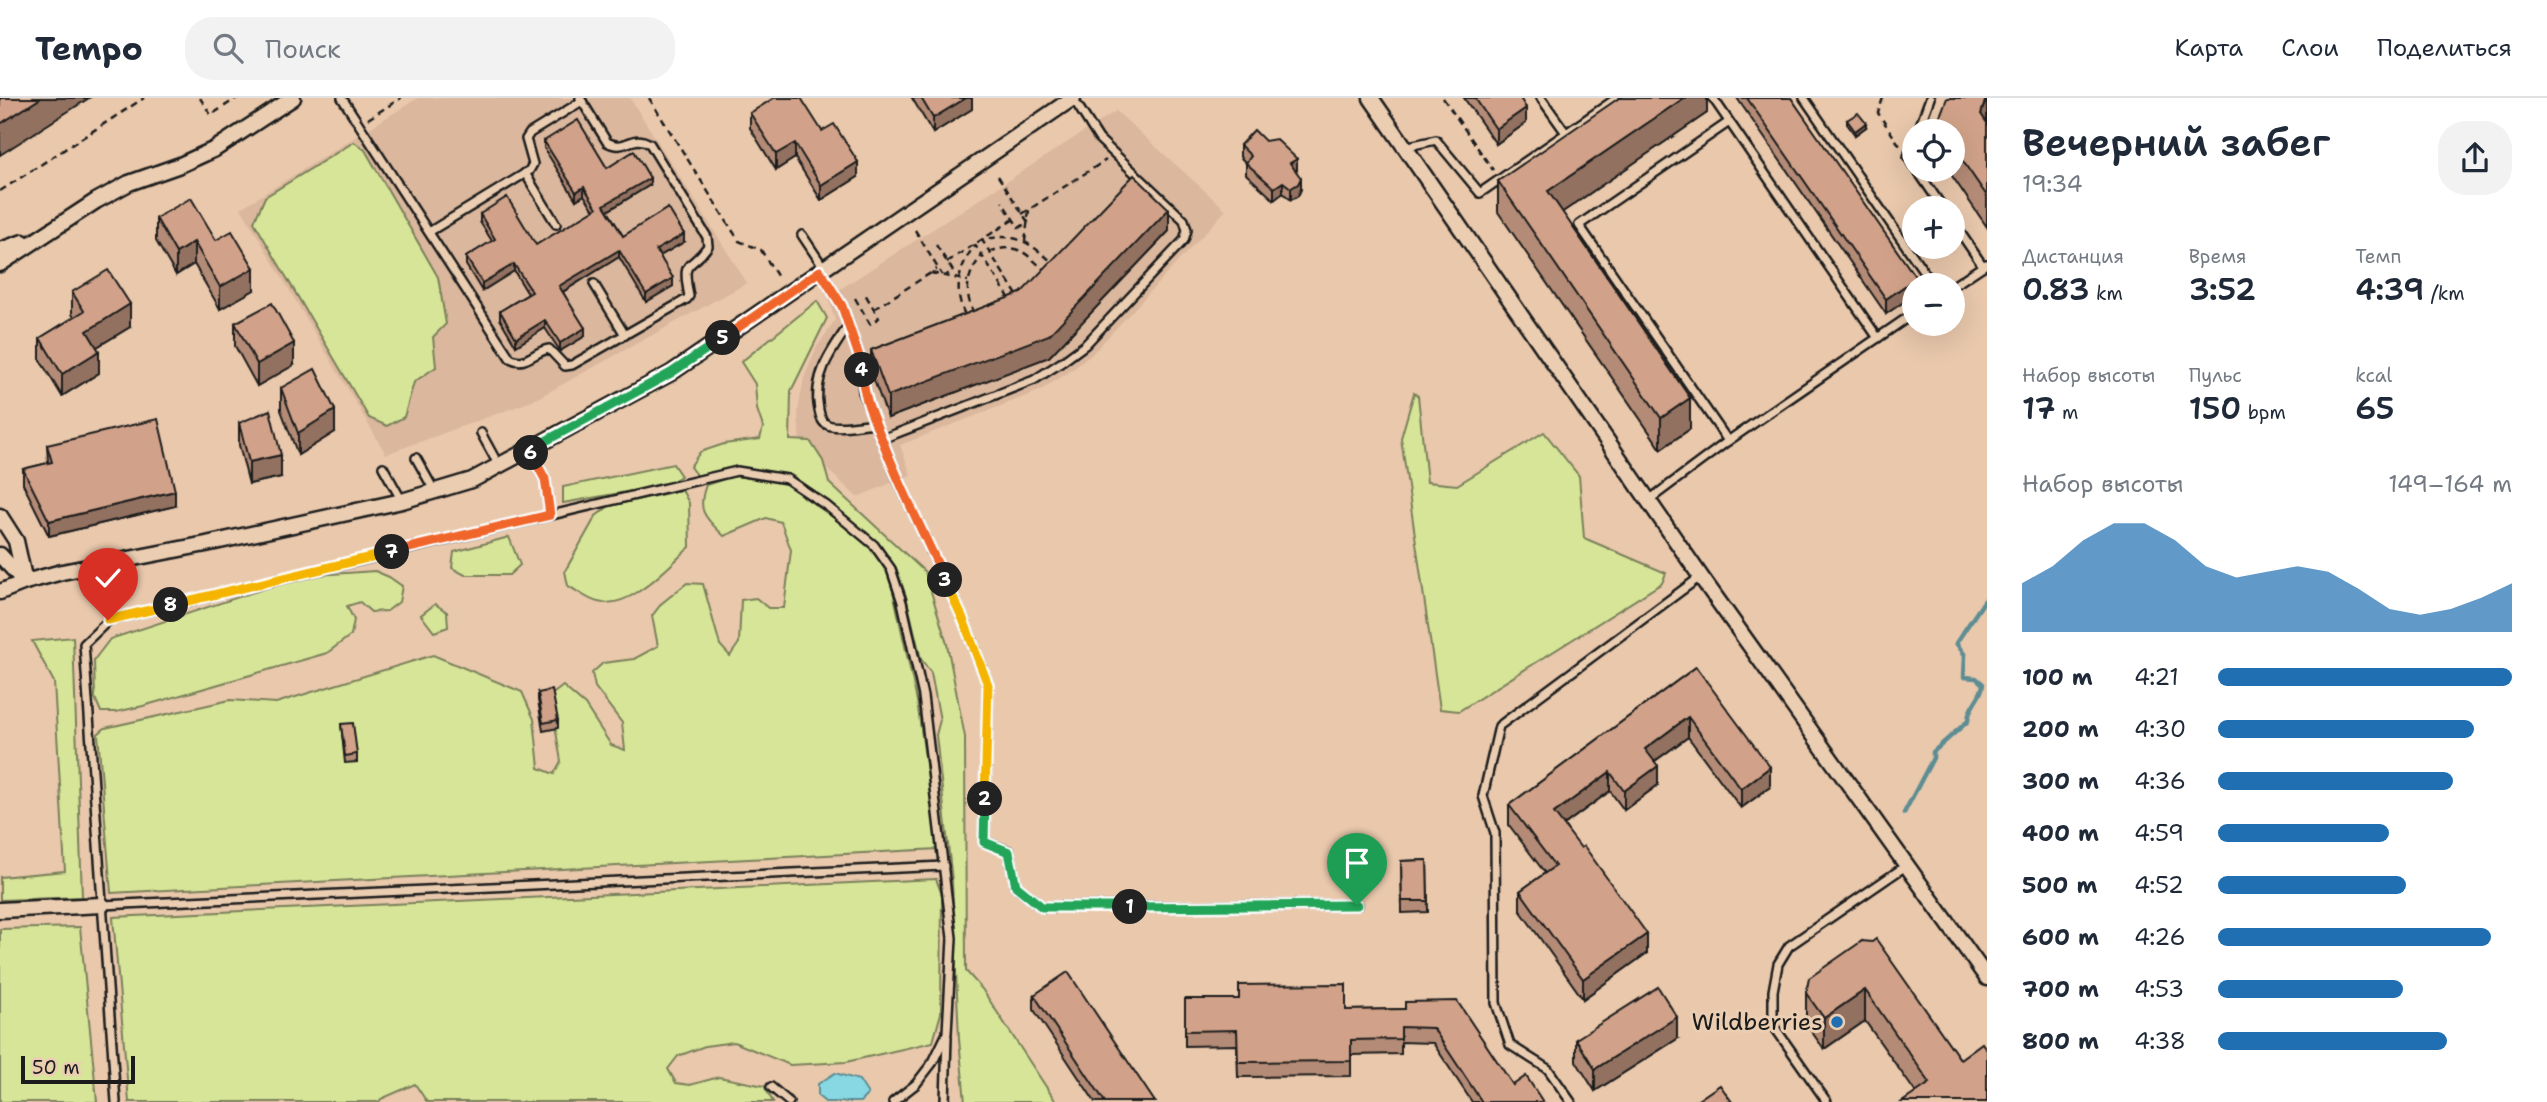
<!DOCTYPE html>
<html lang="ru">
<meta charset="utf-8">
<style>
:root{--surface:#fff;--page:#f2f2f3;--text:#1f2937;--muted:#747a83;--line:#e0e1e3;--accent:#1f6fb2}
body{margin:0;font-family:"Shantell Sans",sans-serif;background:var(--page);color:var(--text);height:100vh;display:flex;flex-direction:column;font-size:26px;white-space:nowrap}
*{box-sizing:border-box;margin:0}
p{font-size:23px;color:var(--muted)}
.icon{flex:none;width:38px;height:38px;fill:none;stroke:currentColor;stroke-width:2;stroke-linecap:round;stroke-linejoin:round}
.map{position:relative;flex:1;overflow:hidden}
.details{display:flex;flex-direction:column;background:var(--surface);width:560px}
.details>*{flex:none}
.tools{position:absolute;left:1902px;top:21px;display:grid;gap:14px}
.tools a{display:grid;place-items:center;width:63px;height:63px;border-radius:50%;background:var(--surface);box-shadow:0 7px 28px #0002;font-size:35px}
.scale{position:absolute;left:21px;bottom:18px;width:114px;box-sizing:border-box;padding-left:7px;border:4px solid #1c1c1c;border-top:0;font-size:19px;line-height:24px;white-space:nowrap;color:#1c1c1c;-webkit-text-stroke:5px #ebceb2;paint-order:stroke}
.pin{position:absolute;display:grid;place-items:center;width:60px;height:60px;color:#fff;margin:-72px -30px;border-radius:50% 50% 50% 0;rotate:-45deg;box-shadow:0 0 7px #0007}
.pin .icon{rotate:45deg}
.km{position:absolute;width:35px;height:35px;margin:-18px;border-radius:50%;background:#222;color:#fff;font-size:19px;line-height:35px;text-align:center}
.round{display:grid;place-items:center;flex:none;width:74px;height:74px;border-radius:28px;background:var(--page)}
.head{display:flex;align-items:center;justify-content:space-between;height:119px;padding:0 35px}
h1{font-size:38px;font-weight:600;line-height:52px}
.metrics{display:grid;grid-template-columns:repeat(3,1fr);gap:10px;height:119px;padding:7px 35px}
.metrics div{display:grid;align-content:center}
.metrics b{font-size:30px;font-weight:600}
.metrics small{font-size:19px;font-weight:400}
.metrics p{font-size:19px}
.chart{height:196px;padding:14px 35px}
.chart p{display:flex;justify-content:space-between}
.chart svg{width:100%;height:126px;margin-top:7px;fill:var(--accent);opacity:.7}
ul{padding:0 35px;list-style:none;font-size:23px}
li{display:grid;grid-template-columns:112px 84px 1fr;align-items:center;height:52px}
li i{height:18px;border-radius:9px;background:var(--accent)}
header{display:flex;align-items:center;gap:42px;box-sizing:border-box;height:98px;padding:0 35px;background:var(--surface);border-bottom:2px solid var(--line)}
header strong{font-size:33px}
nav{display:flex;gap:38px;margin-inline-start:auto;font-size:24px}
.search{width:490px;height:63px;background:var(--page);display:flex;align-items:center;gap:18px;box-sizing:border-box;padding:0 24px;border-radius:28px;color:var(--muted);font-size:26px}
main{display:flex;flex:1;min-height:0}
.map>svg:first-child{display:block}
.built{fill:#dab79d}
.green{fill:#d7e598;stroke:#7a805a;stroke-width:2}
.water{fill:#88d8e3;stroke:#5d8d93;stroke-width:2}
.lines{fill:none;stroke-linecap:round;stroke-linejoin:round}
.stream{stroke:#5d8d93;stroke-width:4.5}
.service-casing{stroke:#1c1c1c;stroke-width:12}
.minor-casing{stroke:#1c1c1c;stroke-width:19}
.path{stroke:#1c1c1c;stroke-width:2.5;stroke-dasharray:7 5;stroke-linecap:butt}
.service{stroke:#ebceb2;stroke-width:7}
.minor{stroke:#ebceb2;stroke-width:14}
.wall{fill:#b48b76;stroke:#1c1c1c;stroke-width:2}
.shaded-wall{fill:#927160;stroke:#1c1c1c;stroke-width:2}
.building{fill:#d1a289;stroke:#1c1c1c;stroke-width:2}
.split-1-casing{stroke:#fff;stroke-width:14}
.split-2-casing{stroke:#fff;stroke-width:14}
.split-3-casing{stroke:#fff;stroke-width:14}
.split-4-casing{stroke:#fff;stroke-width:14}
.split-5-casing{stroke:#fff;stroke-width:14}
.split-6-casing{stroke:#fff;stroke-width:14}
.split-7-casing{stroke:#fff;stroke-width:14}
.split-8-casing{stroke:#fff;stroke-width:14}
.split-9-casing{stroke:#fff;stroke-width:14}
.split-1{stroke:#22a559;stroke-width:9}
.split-2{stroke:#22a559;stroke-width:9}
.split-3{stroke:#f5b400;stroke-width:9}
.split-4{stroke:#f0652b;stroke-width:9}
.split-5{stroke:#f0652b;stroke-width:9}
.split-6{stroke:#22a559;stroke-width:9}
.split-7{stroke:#f0652b;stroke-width:9}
.split-8{stroke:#f5b400;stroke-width:9}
.split-9{stroke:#f5b400;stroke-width:9}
.poi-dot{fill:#1f6fb2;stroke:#ebceb2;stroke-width:2.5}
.labels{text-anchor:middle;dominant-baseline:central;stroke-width:6;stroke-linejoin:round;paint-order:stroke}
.poi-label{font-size:24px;fill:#1c1c1c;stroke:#ebceb2;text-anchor:end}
</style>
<header>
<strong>Tempo</strong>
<div class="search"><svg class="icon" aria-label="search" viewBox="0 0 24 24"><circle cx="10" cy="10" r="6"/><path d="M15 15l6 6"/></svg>Поиск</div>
<nav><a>Карта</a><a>Слои</a><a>Поделиться</a></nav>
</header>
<main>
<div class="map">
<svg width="1987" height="1004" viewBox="0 0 1987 1004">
<rect width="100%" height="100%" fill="#e9c8ac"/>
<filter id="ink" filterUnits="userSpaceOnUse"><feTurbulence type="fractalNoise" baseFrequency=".0143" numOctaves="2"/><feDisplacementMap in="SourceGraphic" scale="14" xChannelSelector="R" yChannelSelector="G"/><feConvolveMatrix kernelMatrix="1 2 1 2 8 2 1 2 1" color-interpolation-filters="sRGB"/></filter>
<g filter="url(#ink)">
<g class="built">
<path d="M418,0H630L747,185L532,303L386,356L241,110Z"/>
<path d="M1116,13L1226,112L1092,256L1069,274L1039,293L900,347L911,377L857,399L800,346L798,313L804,280L817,249L835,222L828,199Z"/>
</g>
<g class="green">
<path d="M354,44L365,52L438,179L446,226L433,239L436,269L414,284L404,319L387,328L369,320L254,124L265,99Z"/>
<path d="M817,203L827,220L791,293L790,342L810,343L823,363L829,385L925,474L947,546L965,639L966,873L982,891L1056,1004H965L959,941L952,783L936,637L940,622L931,575L921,561L906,498L896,470L879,447L837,410L791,377L736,369L697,378L690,369L700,354L724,346L760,341L763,329L757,311L755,286L741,264Z"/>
<path d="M1414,295L1418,298L1427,384L1457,387L1544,334L1579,378L1584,440L1666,475L1662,485L1459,613L1440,611L1401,340Z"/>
<path d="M673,366L681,378L666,387L563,405V389Z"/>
<path d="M734,378L781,383L863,440L887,466L917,603L938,751L111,795L98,636L105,630L230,602L276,605L433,557L522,594L534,621L539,670L554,676L561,663L550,598L563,588L585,607L611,647L625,652L622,625L595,589L592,575L603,565L634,561L658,548L652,518L662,505L687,485L703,486L720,547L730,558L739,545L741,502L756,500L768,510H784L791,452L781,424L766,420L724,438C706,420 696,414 706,387Z"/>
<path d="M682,392L689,405L690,449C667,469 631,512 598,504C588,502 578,493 568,488L565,473L596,418L609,408Z"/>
<path d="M509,439L520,467L509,477H465L452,470L454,454Z"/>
<path d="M375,473L389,479L402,488L399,504L387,513L371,514L360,504L347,508L354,522L351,537L327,555L143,608L116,614H101L95,600L94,562L110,541L303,478Z"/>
<path d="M435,506L447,514L448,529L434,534L421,517Z"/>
<path d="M73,539L82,799L0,802V779L65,773L54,584L32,543Z"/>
<path d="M936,781L942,797L941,915L933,944L846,964L790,967L734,944L705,948L678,958L668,971L676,985L690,987L719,979L764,988L773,1004H427L415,986L381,1001L379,1004H129L113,819Z"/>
<path d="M80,829L97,1004H0V831Z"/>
</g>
<path class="water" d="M835,975L859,982L868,996L860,1004H825L818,998V986Z"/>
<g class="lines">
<path class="stream" d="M1904,715L1933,660V654L1968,623C1969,606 1982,600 1983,586L1976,580L1964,579L1965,557L1956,545L1987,499"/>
<g class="service-casing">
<g id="service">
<path d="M342,0L510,260C526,269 534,253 549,251L565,268L572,267L687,201L689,198C681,158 690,174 708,148L707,139L650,46C631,34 626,55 607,44L580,0"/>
<path d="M1541,0L1566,35"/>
<path d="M1713,0L1878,240"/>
<path d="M1804,0L1933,187"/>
<path d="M1918,33L1930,0"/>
<path d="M1914,41L1908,59L1914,69"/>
<path d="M1404,49L1436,42L1480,95L1617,0"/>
<path d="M1917,72L1943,110"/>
<path d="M525,75L556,126"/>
<path d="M1953,124L1983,168"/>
<path d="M429,134L529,73L533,66L526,41L530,35L582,3"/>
<path d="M802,137L824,170"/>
<path d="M820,173L842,208L861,263L863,294L898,382L963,521L988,587L984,744L1009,753L1016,788L1042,809L1358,807"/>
<path d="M594,186L625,237"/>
<path d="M1953,188L1986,166"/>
<path d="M849,227C831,253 812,279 819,312C820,317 821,323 826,326C835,332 864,326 875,325"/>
<path d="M481,335L499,368"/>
<path d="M882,341L1034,282L1062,264L1085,247L1184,142L1187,132L1184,122L1099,41L1073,0"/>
<path d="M1728,343L1579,127L1729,24"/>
<path d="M529,352L545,381L550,417"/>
<path d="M416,360L435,394"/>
<path d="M383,369L402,403"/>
<path d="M1649,402L1728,343L1914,215"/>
<path d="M102,807L944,768"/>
<path d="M771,989L789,1004"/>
<path d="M116,1004L84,546L109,522L737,373L787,381L827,408L874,447L891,471L902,504L923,598L952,840L947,935L933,964L916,986L893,1004"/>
<path d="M945,1004L947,939"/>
<path d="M1571,1004L1548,971L1510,947L1496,905L1495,735L1483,698L1499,628L1700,479"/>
<path d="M1827,1004L1773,927V893L1778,866L1789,848L1907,767"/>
</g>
</g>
<g class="minor-casing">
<g id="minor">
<path d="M1371,0L1701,479L1987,880"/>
<path d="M0,152L23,144"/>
<path d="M0,166L96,103L129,85L180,67L215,51L293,0"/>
<path d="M0,418L16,443L25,484"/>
<path d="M0,457L24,483"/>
<path d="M0,494L25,484L62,474L206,446L402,403L472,382L671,275L1073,0"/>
<path d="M0,812L102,807"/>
</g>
</g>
<g class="path">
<path d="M200,0L211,17L237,0"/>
<path d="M649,0L739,143L761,152L779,181"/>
<path d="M1443,0L1493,72"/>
<path d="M1883,0L1878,15L1900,48"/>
<path d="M368,21L401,0"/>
<path d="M998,78L1028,124L1019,130L1002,104"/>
<path d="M0,93L144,0"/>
<path d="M1022,116L1106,62"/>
<path d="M915,132L942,177"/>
<path d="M1025,143L1029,112"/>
<path d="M936,147L953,173L945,178"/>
<path d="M989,154C1016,144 1025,154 1044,172"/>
<path d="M947,164L1014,121"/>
<path d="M931,175L968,183"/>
<path d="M1017,197L982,142C1014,134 1028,143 1052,164"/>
<path d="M855,200L870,226L879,220L864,194"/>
<path d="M874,211L937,171"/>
<path d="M974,216C964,195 966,176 982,158"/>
<path d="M965,217C953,192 959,168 975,147L1010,201"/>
</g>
<use href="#service" class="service"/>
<use href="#minor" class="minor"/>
</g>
<g class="wall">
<path d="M912,0H972V11L933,35Z"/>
<path d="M1464,0H1520L1526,25L1496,46Z"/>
<path d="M1707,0V15L1562,114L1690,331L1661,351L1498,114V83Z"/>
<path d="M1737,0H1791L1916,187L1886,216Z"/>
<path d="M1987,0V129L1948,72H1953V33H1937V26Z"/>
<path d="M750,15L822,33L858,79L821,102L795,60L776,72L750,30Z"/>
<path d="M1847,22L1866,29L1855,37L1847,26Z"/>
<path d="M544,43L650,87L608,113L623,138L684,144L660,158L673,188L646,204L619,159L563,194L585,238L560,253L545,230L516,248L500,221V213L528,196L514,173L482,193L466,167V159L492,143L480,124V116L536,147L594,112L584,97L576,102L544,50Z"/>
<path d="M1265,43L1297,72L1296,73L1301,91L1298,98L1291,102L1283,95L1274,102L1246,76V65L1240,59V47Z"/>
<path d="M156,120L216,142L254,192L220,211L194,166L176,177L156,143Z"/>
<path d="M1169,133L1049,259L888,320L871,274V252L1021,195Z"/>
<path d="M72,194L130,229L97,249L99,275L62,298L40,262V240L74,219L72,216Z"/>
<path d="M235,225L294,267L257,288L235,248Z"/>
<path d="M281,290L335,334L298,357L281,312Z"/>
<path d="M239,325L281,379L249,386L239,347Z"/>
<path d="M47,347L175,408L49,438L23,386V371L48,365Z"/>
<path d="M1696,569L1770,689L1741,710L1688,639L1655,663L1658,687L1624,712L1610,693L1564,727L1647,855L1583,901L1520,812V793L1545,775L1509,727V707Z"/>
<path d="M538,595L558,622V630L543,633L538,602Z"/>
<path d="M341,626L357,656V664L345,665Z"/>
<path d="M1427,762L1428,814L1402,815L1401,763Z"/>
<path d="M1862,843L1960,961L1987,952L1916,995L1865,923L1824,951L1806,926V895Z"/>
<path d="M1034,897L1155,1004H1095L1034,912Z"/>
<path d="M1185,901L1346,912L1405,911L1513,987L1543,1004H1472L1433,945L1401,944V956L1351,957V978L1238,979L1237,947L1185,948Z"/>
<path d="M1576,941H1677L1595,993L1576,963Z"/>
</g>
<g class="shaded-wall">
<path d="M41,0H89L0,57V26Z"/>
<path d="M966,0H972V11L933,35V20Z"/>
<path d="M1684,0H1707V15L1548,124V93Z"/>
<path d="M1987,0V30L1981,16Z"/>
<path d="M1526,10V25L1496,46V31Z"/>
<path d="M1866,25V29L1855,37V33Z"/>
<path d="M795,45V60L776,72V56Z"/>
<path d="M1297,61V72L1290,76V65Z"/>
<path d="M858,64V79L821,102V87Z"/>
<path d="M650,80V87L604,115V107Z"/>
<path d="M1301,80V91L1298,98L1291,102V90Z"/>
<path d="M1283,84V95L1274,102V90Z"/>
<path d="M584,89V97L576,102V94Z"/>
<path d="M1169,111V133L1049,259L888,320V298Z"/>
<path d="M684,136V144L656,160V152Z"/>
<path d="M194,144V166L176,177V155Z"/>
<path d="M619,152V159L559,196V188Z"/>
<path d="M514,166V173L482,193V185Z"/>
<path d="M254,170V192L220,211V189Z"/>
<path d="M673,180V188L646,204V196Z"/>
<path d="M1916,180L1914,197L1886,216V201Z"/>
<path d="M130,206V229L87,255V233Z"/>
<path d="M545,222V230L516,248V240Z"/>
<path d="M585,230V238L560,253V245Z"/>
<path d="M294,245V267L257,288V266Z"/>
<path d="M99,253V275L62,298V276Z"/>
<path d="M1690,300V331L1661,351V320Z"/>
<path d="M335,312V334L298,357V335Z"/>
<path d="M281,357V379L249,386V364Z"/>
<path d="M175,393V408L49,438V423Z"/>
<path d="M1688,619V639L1645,670V651Z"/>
<path d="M1658,668V687L1624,712V693Z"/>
<path d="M1770,669V689L1741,710V691Z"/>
<path d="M1610,674V693L1554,734V715Z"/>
<path d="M1647,836V855L1583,901V881Z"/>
<path d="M1865,892V923L1824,951V920Z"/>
<path d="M1677,919V941L1595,993V971Z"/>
</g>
<g class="building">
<path d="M0,0H41L0,26Z"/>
<path d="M774,0H801L822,33L834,26L858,64L821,87L795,45L776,56L750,15Z"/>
<path d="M921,0H966L933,20Z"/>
<path d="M1475,0H1520L1526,10L1496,31Z"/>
<path d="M1619,0H1684L1548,93L1690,300L1661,320L1498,83Z"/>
<path d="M1747,0H1791L1916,180L1886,201Z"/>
<path d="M1947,0H1986L1981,16L1987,25V98L1953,49V33H1942L1937,26Z"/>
<path d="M1858,15L1866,25L1855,33L1847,22Z"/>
<path d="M578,22L607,70L634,53L650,80L604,107L623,138L668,110L684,136L656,152L673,180L646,196L619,152L559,188L585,230L560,245L545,222L516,240L500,213L532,194L514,166L482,185L466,159L495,141L480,116L507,99L536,147L597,110L584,89L576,94L544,43Z"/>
<path d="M1254,32L1265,43L1276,41L1297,61L1290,65L1301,80L1298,86L1291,90L1283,84L1274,90L1246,65L1251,58L1240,47Z"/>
<path d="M1134,77L1169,111L1049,237L888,298L871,252L1021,195Z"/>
<path d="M191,100L216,142L232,133L254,170L220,189L194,144L176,155L156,120Z"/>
<path d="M108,172L130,206L87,233L99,253L62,276L40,240L84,213L72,194Z"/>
<path d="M272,205L294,245L257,266L235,225Z"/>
<path d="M315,271L335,312L298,335L281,290Z"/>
<path d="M270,312L281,357L249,364L239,325Z"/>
<path d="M158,321L175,393L49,423L23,371L52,364L47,347Z"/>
<path d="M1696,569L1770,669L1741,691L1688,619L1645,651L1658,668L1624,693L1610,674L1554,715L1581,750L1584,748L1647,836L1583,881L1520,793L1555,768L1509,707Z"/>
<path d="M552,592L558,622L543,625L538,595Z"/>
<path d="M353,625L357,656L345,658L341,626Z"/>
<path d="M1427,762L1428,803H1402L1401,763Z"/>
<path d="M1876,841L1960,961L1982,945L1987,952V1004H1902L1930,985L1865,892L1824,920L1806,895L1809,880L1862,843L1872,844Z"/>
<path d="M1068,874L1155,1004H1105L1034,897Z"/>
<path d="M1346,886V912L1405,911V904L1457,903L1513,987L1526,978L1543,1004H1482L1433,930L1401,929V941L1351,942V963L1238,964L1237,932L1185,933V901H1239V887Z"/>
<path d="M1658,889L1677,919L1595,971L1576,941Z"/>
<path d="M1720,987L1732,1004H1695Z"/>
</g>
</g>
<g class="lines" filter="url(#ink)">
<g class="split-1-casing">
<path id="split-1" d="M1130,809L1357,807"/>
</g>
<g class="split-2-casing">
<path id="split-2" d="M985,701L984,744L1009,754L1016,788L1042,809H1130"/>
</g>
<g class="split-3-casing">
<path id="split-3" d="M945,482L963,521L988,587L985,701"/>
</g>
<g class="split-4-casing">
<path id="split-4" d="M862,272C863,300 873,319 883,344C901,391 924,436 945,482"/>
</g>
<g class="split-5-casing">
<path id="split-5" d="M723,240L820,173L842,208L861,264L862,272"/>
</g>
<g class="split-6-casing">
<path id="split-6" d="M531,355L529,352L671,275L723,240"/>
</g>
<g class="split-7-casing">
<path id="split-7" d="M392,454L550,417L545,381L531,355"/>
</g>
<g class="split-8-casing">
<path id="split-8" d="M171,507L392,454"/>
</g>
<g class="split-9-casing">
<path id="split-9" d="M108,522L171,507"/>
</g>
<use href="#split-1" class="split-1"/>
<use href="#split-2" class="split-2"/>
<use href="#split-3" class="split-3"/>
<use href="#split-4" class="split-4"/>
<use href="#split-5" class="split-5"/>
<use href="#split-6" class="split-6"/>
<use href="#split-7" class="split-7"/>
<use href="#split-8" class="split-8"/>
<use href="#split-9" class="split-9"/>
</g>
<circle class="poi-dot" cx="1837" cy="924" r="7"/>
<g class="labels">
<g class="poi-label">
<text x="1823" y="924">Wildberries</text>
</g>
</g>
</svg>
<div class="tools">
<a><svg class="icon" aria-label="locate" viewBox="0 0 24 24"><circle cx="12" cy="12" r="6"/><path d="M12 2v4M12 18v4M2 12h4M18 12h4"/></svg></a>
<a>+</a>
<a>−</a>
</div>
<div class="scale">50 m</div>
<div class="pin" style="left:1357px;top:807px;background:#1e9e55"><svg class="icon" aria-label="arrive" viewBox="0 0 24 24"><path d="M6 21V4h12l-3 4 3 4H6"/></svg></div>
<div class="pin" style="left:108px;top:522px;background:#d93025"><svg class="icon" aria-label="check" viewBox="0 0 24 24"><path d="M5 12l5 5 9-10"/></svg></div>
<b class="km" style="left:1130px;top:809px">1</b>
<b class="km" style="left:985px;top:701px">2</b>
<b class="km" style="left:945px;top:482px">3</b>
<b class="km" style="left:862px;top:272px">4</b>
<b class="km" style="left:723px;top:240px">5</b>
<b class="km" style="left:531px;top:355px">6</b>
<b class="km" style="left:392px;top:454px">7</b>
<b class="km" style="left:171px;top:507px">8</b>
</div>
<section class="details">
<div class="head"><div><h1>Вечерний забег</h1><p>19:34</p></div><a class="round"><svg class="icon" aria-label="share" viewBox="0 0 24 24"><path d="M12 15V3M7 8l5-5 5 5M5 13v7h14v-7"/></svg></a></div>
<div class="metrics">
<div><p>Дистанция</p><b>0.83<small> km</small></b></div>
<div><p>Время</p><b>3:52</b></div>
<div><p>Темп</p><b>4:39<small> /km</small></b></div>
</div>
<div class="metrics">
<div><p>Набор высоты</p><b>17<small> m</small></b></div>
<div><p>Пульс</p><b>150<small> bpm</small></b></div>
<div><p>kcal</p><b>65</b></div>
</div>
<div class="chart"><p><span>Набор высоты</span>149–164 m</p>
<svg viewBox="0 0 160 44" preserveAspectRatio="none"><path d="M0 44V27L10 21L20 12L30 6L40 6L50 12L60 21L70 25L80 23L90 21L100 23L110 29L120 36L130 38L140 36L150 32L160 27V44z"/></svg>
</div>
<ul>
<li><b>100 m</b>4:21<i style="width:100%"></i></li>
<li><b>200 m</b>4:30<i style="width:87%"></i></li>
<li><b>300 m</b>4:36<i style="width:80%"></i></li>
<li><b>400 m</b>4:59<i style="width:58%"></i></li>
<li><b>500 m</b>4:52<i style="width:64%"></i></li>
<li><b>600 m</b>4:26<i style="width:93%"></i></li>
<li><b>700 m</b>4:53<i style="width:63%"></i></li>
<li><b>800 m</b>4:38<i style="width:78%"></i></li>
</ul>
</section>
</main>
